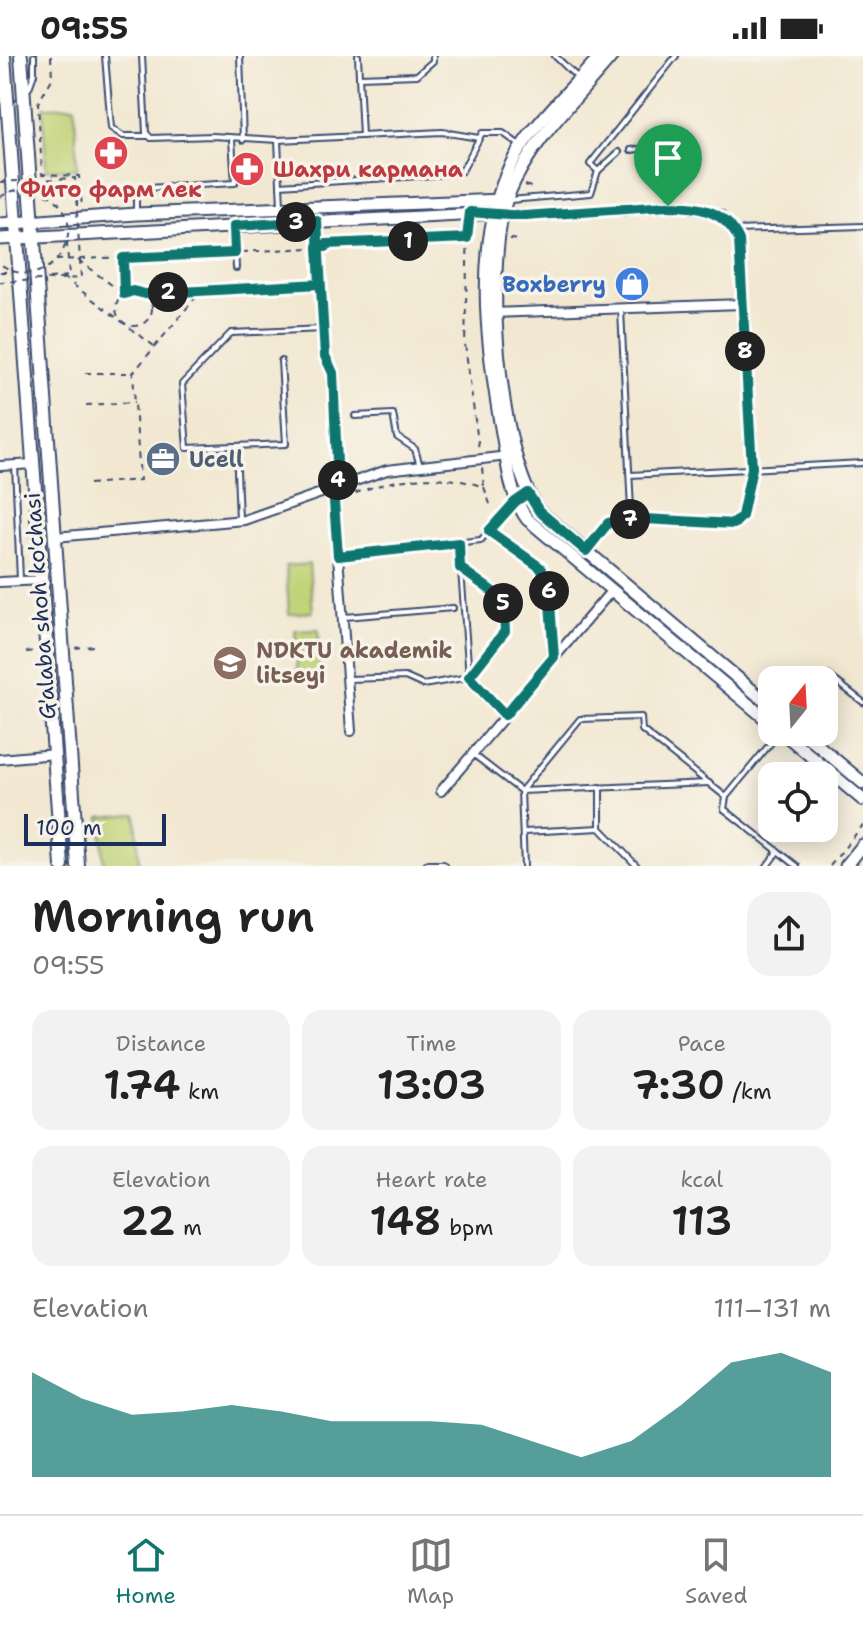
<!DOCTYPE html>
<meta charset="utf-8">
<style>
:root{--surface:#fff;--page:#f2f2f2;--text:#222;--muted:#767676;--line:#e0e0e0;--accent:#0f766e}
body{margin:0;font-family:"Shantell Sans",sans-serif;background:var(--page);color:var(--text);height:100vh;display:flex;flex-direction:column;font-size:30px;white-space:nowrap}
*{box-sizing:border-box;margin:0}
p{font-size:26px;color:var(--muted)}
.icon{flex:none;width:44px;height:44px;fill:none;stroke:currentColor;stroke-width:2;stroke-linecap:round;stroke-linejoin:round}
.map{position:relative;height:810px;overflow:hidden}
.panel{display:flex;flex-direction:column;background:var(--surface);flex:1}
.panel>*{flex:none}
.needle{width:52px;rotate:18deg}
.buttons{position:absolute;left:758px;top:610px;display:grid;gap:16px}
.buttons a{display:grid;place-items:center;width:80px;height:80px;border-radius:16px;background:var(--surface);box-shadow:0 4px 20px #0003;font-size:40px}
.scale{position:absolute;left:24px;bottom:20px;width:142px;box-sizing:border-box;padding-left:8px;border:4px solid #1b2f5e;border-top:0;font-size:22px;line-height:28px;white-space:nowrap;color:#1b2f5e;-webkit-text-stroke:6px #f7f3e8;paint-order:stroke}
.pin{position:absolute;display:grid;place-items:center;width:68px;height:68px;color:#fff;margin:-82px -34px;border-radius:50% 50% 50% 0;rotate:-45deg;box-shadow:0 0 8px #0007}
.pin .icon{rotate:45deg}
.km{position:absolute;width:40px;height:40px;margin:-20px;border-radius:50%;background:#222;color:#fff;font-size:22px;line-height:40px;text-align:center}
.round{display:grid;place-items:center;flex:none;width:84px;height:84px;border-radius:24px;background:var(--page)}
.head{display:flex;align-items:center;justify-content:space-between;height:136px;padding:0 32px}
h1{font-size:44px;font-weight:600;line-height:60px}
.figures{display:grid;grid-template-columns:repeat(3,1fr);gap:12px;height:136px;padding:8px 32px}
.figures div{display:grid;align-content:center;border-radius:20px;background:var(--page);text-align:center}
.figures b{font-size:40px;font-weight:600}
.figures small{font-size:22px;font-weight:400}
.figures p{font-size:22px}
.chart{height:224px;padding:16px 32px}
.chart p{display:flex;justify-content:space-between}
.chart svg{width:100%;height:144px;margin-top:8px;fill:var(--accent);opacity:.7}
.status{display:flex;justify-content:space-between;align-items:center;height:56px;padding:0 40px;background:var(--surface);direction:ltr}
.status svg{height:22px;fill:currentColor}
.menu{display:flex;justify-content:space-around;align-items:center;height:112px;border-top:2px solid var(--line);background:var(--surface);font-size:22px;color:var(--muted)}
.menu a{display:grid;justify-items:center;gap:4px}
.menu .on{color:var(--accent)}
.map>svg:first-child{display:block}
.green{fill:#c0d275;stroke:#6e806a;stroke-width:2}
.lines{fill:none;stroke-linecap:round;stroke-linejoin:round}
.lane-casing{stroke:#3b4b6f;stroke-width:8}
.street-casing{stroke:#3b4b6f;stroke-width:12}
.secondary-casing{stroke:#3b4b6f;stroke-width:15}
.primary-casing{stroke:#3b4b6f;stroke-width:16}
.path{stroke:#3b4b6f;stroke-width:2;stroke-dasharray:6 6;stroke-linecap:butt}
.lane{stroke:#fff;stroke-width:4}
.street{stroke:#fff;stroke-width:8}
.secondary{stroke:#fff;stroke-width:11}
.primary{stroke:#fff;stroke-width:12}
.path-bridge{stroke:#3b4b6f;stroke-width:2;stroke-dasharray:6 6;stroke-linecap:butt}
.route-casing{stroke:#fff;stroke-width:16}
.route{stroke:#0f766e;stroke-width:10}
.labels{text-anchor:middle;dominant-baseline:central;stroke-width:7;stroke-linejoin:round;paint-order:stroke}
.health-label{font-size:22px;font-weight:bold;fill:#be3a42;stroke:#f7f3e8;text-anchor:start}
.shop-label{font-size:22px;font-weight:bold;fill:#366cbe;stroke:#f7f3e8;text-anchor:end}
.service-label{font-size:22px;font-weight:bold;fill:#4e5e75;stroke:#f7f3e8;text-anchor:start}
.street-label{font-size:22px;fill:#1b2f5e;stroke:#f7f3e8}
.education-label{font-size:22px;font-weight:bold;fill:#785e54;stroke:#f7f3e8;text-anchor:start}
</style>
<div class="status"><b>09:55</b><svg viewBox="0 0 49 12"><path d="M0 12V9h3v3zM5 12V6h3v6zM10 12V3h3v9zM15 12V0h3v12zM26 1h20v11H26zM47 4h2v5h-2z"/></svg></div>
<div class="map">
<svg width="863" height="810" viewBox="0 0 863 810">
<rect width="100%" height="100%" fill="#f7f3e8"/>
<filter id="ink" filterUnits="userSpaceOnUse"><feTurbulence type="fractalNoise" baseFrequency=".0125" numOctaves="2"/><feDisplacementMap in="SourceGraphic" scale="16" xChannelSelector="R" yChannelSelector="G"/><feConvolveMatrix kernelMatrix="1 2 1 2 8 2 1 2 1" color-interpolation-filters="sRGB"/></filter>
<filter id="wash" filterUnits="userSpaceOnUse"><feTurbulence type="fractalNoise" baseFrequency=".006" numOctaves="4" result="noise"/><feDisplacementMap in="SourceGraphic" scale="32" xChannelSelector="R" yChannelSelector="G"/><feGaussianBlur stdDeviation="1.8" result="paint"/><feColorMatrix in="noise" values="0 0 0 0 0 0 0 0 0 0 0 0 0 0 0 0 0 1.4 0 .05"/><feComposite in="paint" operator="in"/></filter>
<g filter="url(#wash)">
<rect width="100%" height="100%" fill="#f2e8d2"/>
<g class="green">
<path d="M75,50L77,113L46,114L43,51Z"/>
<path d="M309,508L313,556L289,558L286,510Z"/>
<path d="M318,574L322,623L298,625L295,575Z"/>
<path d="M136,758L139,810H104L100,761Z"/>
</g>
</g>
<g filter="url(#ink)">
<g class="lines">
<g class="lane-casing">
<g id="lane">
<path d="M105,0L111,72L123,80H147"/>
<path d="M142,0L146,77L151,82L213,80L278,84L442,76L479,82"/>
<path d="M240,0L243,84"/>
<path d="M358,0L362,80"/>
<path d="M555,0L578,22"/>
<path d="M359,21L417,19L433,5V0"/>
<path d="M29,32L34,18V0"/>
<path d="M278,84L281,150"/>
<path d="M631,94L655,91L671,96C679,117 679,130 668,150"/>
<path d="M598,115L590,108L676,0"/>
<path d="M280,129L450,118L462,115L482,77H503L521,90"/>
<path d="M510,144L591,137L598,115L619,96"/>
<path d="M136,156V140L147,132L235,127L232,84"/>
<path d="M234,172L236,212"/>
<path d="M735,174L863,170"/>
<path d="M281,305L286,388L187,392L182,328L231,277L323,273L325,300L333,317L338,430"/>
<path d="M355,360L393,358L397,381L415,393L420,410"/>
<path d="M236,390L239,463"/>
<path d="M15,409L20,523"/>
<path d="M630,419L863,407"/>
<path d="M627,462L734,468L742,460L752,414"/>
<path d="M489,475L541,512L549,534L554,600"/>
<path d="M459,487L469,621L504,658"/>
<path d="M588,493L608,467L627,462L631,453L621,255"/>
<path d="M340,500L481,484L509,452L527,438"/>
<path d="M345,561L453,552"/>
<path d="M349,623L405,621L423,629L469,621L505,575L503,543L460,512"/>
<path d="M816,624L828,619L863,646"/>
<path d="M474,699L521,735L709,727"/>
<path d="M600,731V772L637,810"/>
<path d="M726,741L780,676"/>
<path d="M524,776L600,772"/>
<path d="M524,810L521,735L580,663L641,661L642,674L726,741L724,753L797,810"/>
<path d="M767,810L778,795"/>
</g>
</g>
<g class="street-casing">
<g id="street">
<path d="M503,157L524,160L679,150L721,159L739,184L752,412"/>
<path d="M493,257L742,248"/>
<path d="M0,410L35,408"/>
<path d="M333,432L351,675"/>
<path d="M55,481L244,464L387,414L508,400"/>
<path d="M0,526L43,524"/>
<path d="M0,703L55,698"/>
<path d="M441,735L612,534"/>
<path d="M428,810H443"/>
</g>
</g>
<g class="secondary-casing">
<g id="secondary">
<path d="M600,0C571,34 522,78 506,119C473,200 488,300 503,383C508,412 510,439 527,463L772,668"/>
<path d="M612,0C576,43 531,85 509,137C482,201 498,398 539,455L772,651"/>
<path d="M0,168L136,158L503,144"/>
<path d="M0,183L498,157"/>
<path d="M782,676L863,744"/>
<path d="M802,676L863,727"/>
<path d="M846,810L863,789"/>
</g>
</g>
<g class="primary-casing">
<g id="primary">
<path d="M4,0L62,810"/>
<path d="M21,0L78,810"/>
</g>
</g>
<g class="path">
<path d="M51,0L52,23L38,47L42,118L79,120L82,151"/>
<path d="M525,129L534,132"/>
<path d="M41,133L77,132V152"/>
<path d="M468,169L465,288L479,394"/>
<path d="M318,178L323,267"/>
<path d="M510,183L520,184"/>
<path d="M242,196L326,191V188L479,182"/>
<path d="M123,203L124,237"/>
<path d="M56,204L227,197"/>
<path d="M78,204L124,238"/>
<path d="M0,216H9"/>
<path d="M63,221L154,290"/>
<path d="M49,222L69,220L67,188"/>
<circle cx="134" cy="252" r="18"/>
<path d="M147,238L200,235"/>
<path d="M85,317H132"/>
<path d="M86,349L135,346"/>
<path d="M482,412L484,431"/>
<path d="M89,428L140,424L133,317L201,235L320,228"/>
<path d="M344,442C389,422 437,415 484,431L491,451"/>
<path d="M75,592L93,590"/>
<path d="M26,596L37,595"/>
<path d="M830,810L863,769"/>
</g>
<use href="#lane" class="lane"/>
<use href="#street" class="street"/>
<use href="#secondary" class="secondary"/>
<use href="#primary" class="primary"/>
<g class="path-bridge">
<path d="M0,126L75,122L81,222L0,226"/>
<path d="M0,141C13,133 27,130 42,136C99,159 54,246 0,208"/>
</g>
</g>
</g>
<g class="lines" filter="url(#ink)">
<g class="route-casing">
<path id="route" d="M668,150L524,160L470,156L467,182L326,188V191H318L320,228L145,238L133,235L124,238L123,202L235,197L234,170L317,165L325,300L333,317L338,430L333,432L338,500L459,487L460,512L503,543L505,575L469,621L505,659L554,601L549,534L541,512L489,475L515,446L528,437L539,455L586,495L608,467L627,462L734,468L742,460L752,412L739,184C725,154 698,150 668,150"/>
</g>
<use href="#route" class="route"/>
</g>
<defs>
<g id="pharmacy-disc" transform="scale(1.8)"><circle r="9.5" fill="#e0444e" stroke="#f7f3e8"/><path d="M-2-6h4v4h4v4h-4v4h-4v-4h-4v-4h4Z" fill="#fff"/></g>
<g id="shop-disc" transform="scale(1.8)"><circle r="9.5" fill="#3f7fe0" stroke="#f7f3e8"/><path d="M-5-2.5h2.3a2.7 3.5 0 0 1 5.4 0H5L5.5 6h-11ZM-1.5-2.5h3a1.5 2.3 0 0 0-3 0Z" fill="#fff"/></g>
<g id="office-disc" transform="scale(1.8)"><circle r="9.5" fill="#5c6f8a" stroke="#f7f3e8"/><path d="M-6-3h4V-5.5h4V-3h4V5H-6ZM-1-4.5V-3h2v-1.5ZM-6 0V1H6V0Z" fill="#fff"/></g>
<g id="university-disc" transform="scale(1.8)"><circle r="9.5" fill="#8d6e63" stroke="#f7f3e8"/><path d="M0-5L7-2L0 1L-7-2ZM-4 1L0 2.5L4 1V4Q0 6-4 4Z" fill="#fff"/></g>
</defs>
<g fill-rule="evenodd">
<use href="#pharmacy-disc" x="111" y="97"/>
<use href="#pharmacy-disc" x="247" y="113"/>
<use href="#shop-disc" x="632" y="228"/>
<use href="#office-disc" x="163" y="403"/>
<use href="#university-disc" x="230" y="607"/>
</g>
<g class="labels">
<g class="health-label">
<text x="273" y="113">Шахри кармана</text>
<text x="111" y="133" text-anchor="middle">Фито фарм лек</text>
</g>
<g class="shop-label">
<text x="606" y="228">Boxberry</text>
</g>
<g class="service-label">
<text x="189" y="403">Ucell</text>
</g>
<g class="street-label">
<text transform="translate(40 550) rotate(-94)">G'alaba shoh ko'chasi</text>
</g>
<g class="education-label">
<text x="256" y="594">NDKTU akademik<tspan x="256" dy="25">litseyi</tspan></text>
</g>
</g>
</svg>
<div class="buttons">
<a><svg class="needle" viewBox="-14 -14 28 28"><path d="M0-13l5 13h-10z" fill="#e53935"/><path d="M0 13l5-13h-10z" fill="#767676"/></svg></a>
<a><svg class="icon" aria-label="locate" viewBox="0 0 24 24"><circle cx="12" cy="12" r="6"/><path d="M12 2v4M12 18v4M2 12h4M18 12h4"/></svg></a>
</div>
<div class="scale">100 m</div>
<div class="pin" style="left:668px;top:150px;background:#1e9e55"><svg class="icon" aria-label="arrive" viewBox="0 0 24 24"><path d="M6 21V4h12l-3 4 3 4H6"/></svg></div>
<b class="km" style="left:408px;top:185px">1</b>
<b class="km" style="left:168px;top:236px">2</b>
<b class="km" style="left:296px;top:166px">3</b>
<b class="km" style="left:338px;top:424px">4</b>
<b class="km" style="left:503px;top:547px">5</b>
<b class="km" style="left:549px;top:535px">6</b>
<b class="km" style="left:630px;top:463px">7</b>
<b class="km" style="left:745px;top:295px">8</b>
</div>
<section class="panel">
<div class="head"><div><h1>Morning run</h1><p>09:55</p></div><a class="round"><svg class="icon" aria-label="share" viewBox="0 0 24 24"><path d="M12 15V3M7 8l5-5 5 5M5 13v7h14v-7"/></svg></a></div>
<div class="figures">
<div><p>Distance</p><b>1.74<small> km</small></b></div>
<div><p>Time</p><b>13:03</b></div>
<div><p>Pace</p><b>7:30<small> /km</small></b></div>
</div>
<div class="figures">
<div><p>Elevation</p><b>22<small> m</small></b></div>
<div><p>Heart rate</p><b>148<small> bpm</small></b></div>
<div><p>kcal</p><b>113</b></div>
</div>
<div class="chart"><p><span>Elevation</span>111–131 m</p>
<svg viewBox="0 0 160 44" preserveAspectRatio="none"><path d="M0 44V12L10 20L20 25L30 24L40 22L50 24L60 27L70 27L80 27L90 28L100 33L110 38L120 33L130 22L140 9L150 6L160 12V44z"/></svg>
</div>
</section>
<nav class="menu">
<a class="on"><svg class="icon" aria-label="home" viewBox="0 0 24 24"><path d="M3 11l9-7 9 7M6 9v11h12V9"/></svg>Home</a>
<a><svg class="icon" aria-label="map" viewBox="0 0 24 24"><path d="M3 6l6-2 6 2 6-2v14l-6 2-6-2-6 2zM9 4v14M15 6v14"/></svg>Map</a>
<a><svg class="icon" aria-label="saved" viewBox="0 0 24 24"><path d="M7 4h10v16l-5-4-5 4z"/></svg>Saved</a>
</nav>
